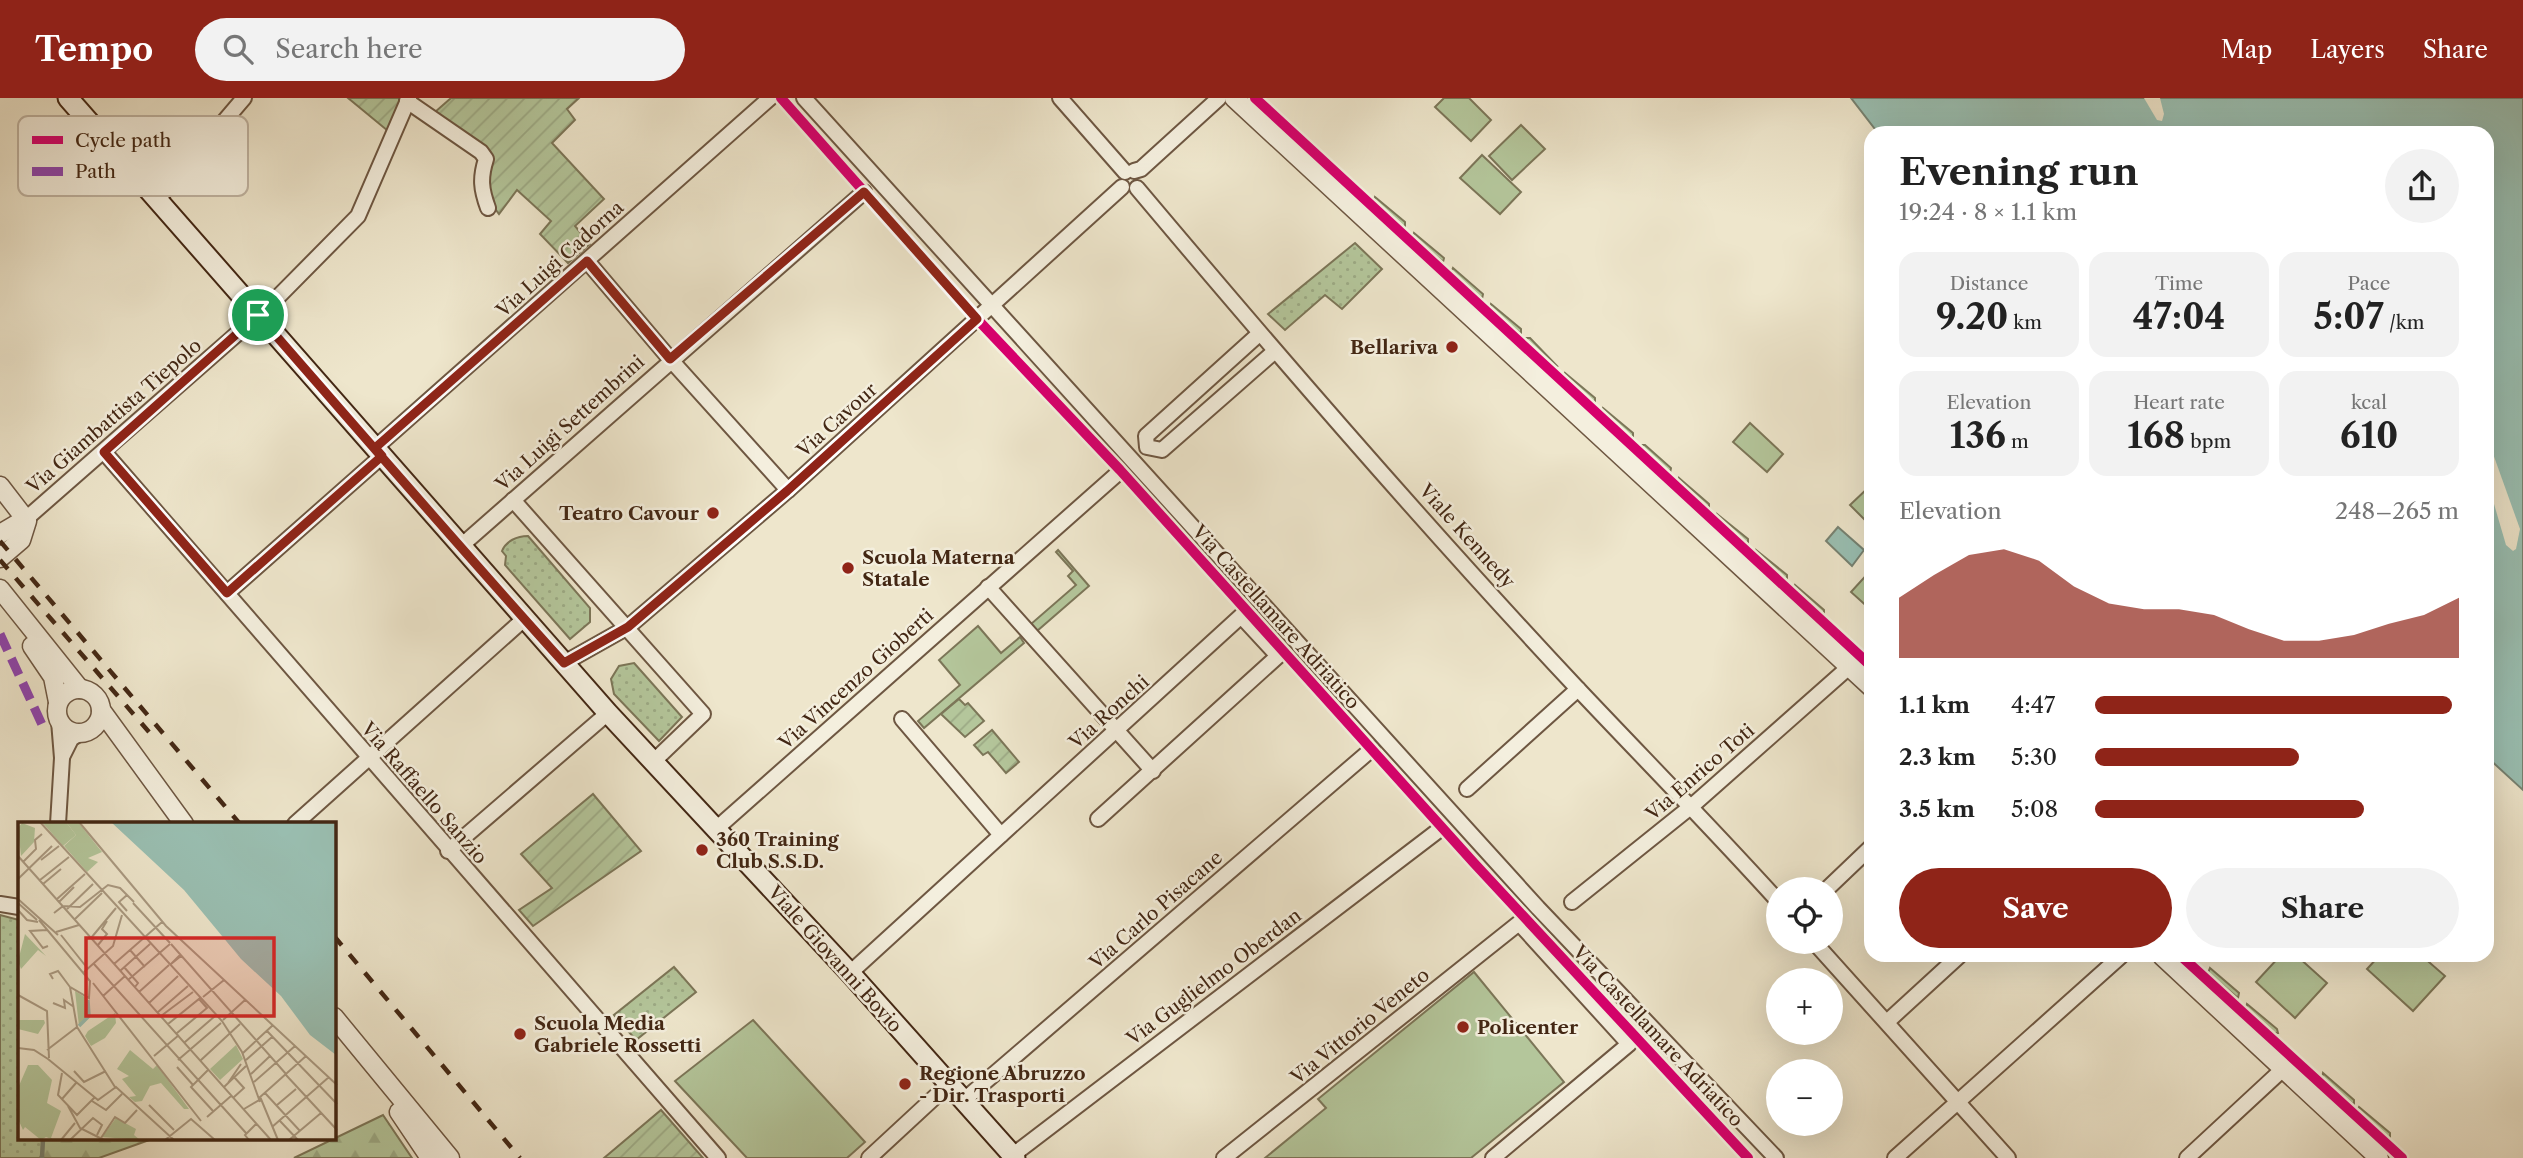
<!DOCTYPE html>
<meta charset="utf-8">
<style>
:root{--surface:#fff;--page:#f2f2f2;--text:#222;--muted:#767676;--accent:#8f2418}
body{margin:0;font-family:"Libre Caslon Text",serif;background:var(--page);color:var(--text);height:100vh;display:flex;flex-direction:column;font-size:26px;white-space:nowrap}
*{box-sizing:border-box;margin:0}
p{font-size:23px;color:var(--muted)}
.icon{flex:none;width:38px;height:38px;fill:none;stroke:currentColor;stroke-width:2;stroke-linecap:round;stroke-linejoin:round}
.map{position:relative;flex:1;overflow:hidden}
.panel{position:absolute;left:1864px;top:28px;width:630px;height:836px;display:flex;flex-direction:column;background:var(--surface);border-radius:21px;box-shadow:0 7px 28px #0002}
.panel>*{flex:none}
.fabs{position:absolute;left:1766px;top:779px;display:grid;gap:14px}
.fabs a{display:grid;place-items:center;width:77px;height:77px;border-radius:50%;background:var(--surface);box-shadow:0 7px 28px #0002;font-size:35px}
.pin{position:absolute;display:grid;place-items:center;width:60px;height:60px;color:#fff;margin:-30px;border:4px solid #fff;border-radius:50%;box-shadow:0 2px 7px #0007}
.round{display:grid;place-items:center;flex:none;width:74px;height:74px;border-radius:37px;background:var(--page)}
.head{display:flex;align-items:center;justify-content:space-between;height:119px;padding:0 35px}
h1{font-size:38px;font-weight:700;line-height:52px}
.metrics{display:grid;grid-template-columns:repeat(3,1fr);gap:10px;height:119px;padding:7px 35px}
.metrics div{display:grid;align-content:center;border-radius:18px;background:var(--page);text-align:center}
.metrics b{font-size:35px;font-weight:700}
.metrics small{font-size:19px;font-weight:400}
.metrics p{font-size:19px}
.chart{height:196px;padding:14px 35px}
.chart p{display:flex;justify-content:space-between}
.chart svg{width:100%;height:126px;margin-top:7px;fill:var(--accent);opacity:.7}
.primary-button{display:flex;gap:14px;margin-top:auto;padding:14px 35px}
.primary-button a{flex:1;height:80px;border-radius:42px;background:var(--accent);color:#fff;font-size:28px;font-weight:700;line-height:80px;text-align:center}
.primary-button a+a{background:var(--page);color:var(--text)}
ul{padding:0 35px;list-style:none;font-size:23px}
li{display:grid;grid-template-columns:112px 84px 1fr;align-items:center;height:52px}
li i{height:18px;border-radius:9px;background:var(--accent)}
header{display:flex;align-items:center;gap:42px;box-sizing:border-box;height:98px;padding:0 35px;background:var(--accent);color:#fff}
header strong{font-size:33px}
nav{display:flex;gap:38px;margin-inline-start:auto;font-size:24px}
.search{width:490px;height:63px;background:var(--page);display:flex;align-items:center;gap:18px;box-sizing:border-box;padding:0 24px;border-radius:38px;color:var(--muted);font-size:26px}
.map>svg:first-child{display:block}
.grass{fill:#b4c69b;stroke:#7c7658;stroke-width:2}
.forest{fill:url(#forest-firs);stroke:#7c7658;stroke-width:2}
.park{fill:url(#park-dots);stroke:#7c7658;stroke-width:2}
.garden{fill:url(#garden-furrows);stroke:#7c7658;stroke-width:2}
.water{fill:#9ac0b3;stroke:#778373;stroke-width:2}
.pier{fill:#eee6cc}
.lines{fill:none;stroke-linecap:round;stroke-linejoin:round}
.stream{stroke:#778373;stroke-width:4.5}
.minor-casing{stroke:#6e5742;stroke-width:18}
.tertiary-casing{stroke:#6e5742;stroke-width:21}
.secondary-casing{stroke:#432714;stroke-width:23}
.minor{stroke:#f4efde;stroke-width:14}
.tertiary{stroke:#f4efde;stroke-width:18}
.secondary{stroke:#f4efde;stroke-width:19}
.rail{stroke:#432714;stroke-width:4.5;stroke-dasharray:12 12;stroke-linecap:butt}
.quiet{stroke:#8e44ad;stroke-width:9;stroke-dasharray:18 9;stroke-linecap:butt}
.cycleway-casing{stroke:#f4efde;stroke-width:15}
.cycleway{stroke:#d6006c;stroke-width:10}
.route-casing{stroke:#fff;stroke-width:14}
.route{stroke:#8f2418;stroke-width:9}
.poi-dot{fill:#8f2418;stroke:#f4efde;stroke-width:2.5}
.labels{text-anchor:middle;dominant-baseline:central;stroke-width:5;stroke-linejoin:round;paint-order:stroke}
.street-label{font-size:19px;fill:#432714;stroke:#f4efde}
.poi-label{font-size:19px;font-weight:bold;fill:#432714;stroke:#f4efde;text-anchor:start}
.inset-river{fill:none;stroke:#9ac0b3;stroke-width:3.5}
.inset-road{fill:none;stroke:#aa9a82;stroke-width:2}
.view{fill:#d62828;fill-opacity:0.15;stroke:#d62828;stroke-width:3.5}
.inset-edge{fill:none;stroke:#432714;stroke-width:3.5}
.key{fill:#f4efde;stroke:#bfb3a1;stroke-width:2}
.key-label{font-size:19px;fill:#432714}
</style>
<header>
<strong>Tempo</strong>
<div class="search"><svg class="icon" aria-label="search" viewBox="0 0 24 24"><circle cx="10" cy="10" r="6"/><path d="M15 15l6 6"/></svg>Search here</div>
<nav><a>Map</a><a>Layers</a><a>Share</a></nav>
</header>
<div class="map">
<svg width="2523" height="1060" viewBox="0 0 2523 1060">
<defs>
<pattern id="forest-firs" width="22" height="20" patternUnits="userSpaceOnUse" patternTransform="scale(1.75)"><rect width="22" height="20" fill="#b4c69b"/><path d="M5 1l3.5 6h-7zM16 11l3.5 6h-7z" fill="#9caa85"/></pattern>
<pattern id="park-dots" width="8" height="8" patternUnits="userSpaceOnUse" patternTransform="scale(1.75)"><rect width="8" height="8" fill="#b4c69b"/><path d="M2 2h.1M6 6h.1" fill="none" stroke="#9caa85" stroke-width="1.8" stroke-linecap="round"/></pattern>
<pattern id="garden-furrows" width="10" height="10" patternUnits="userSpaceOnUse" patternTransform="scale(1.75)"><rect width="10" height="10" fill="#b4c69b"/><path d="M-1 1l2-2M0 10L10 0M9 11l2-2" fill="none" stroke="#9caa85"/></pattern>
</defs>
<rect width="100%" height="100%" fill="#eee6cc"/>
<filter id="stains"><feTurbulence type="fractalNoise" baseFrequency=".00286" numOctaves="4"/><feColorMatrix values="0 0 0 0 .2 0 0 0 0 .09 0 0 0 0 .02 0 0 0 .5 -.17"/></filter>
<radialGradient id="worn" r=".72"><stop offset=".6" stop-color="#630" stop-opacity="0"/><stop offset="1" stop-color="#630" stop-opacity=".3"/></radialGradient>
<g class="grass">
<path d="M1444,0H1469L1491,22L1471,43L1435,9Z"/>
<path d="M1521,27L1545,51L1512,82L1489,58Z"/>
<path d="M1482,57L1521,94L1500,116L1460,80Z"/>
<path d="M1375,99L1405,124V128L1401,129L1374,104Z"/>
<path d="M1414,135L1444,160L1443,164L1413,139Z"/>
<path d="M1453,170L1483,196L1482,201L1451,175Z"/>
<path d="M1491,206L1521,231V236L1490,211Z"/>
<path d="M1526,240H1530L1557,268L1553,269L1526,244Z"/>
<path d="M1565,275L1595,300V305L1564,279Z"/>
<path d="M1603,310L1633,335V340L1602,315Z"/>
<path d="M1750,325L1783,356L1767,374L1733,344Z"/>
<path d="M1641,347H1645L1671,370L1670,375L1641,351Z"/>
<path d="M1679,380L1709,406V410L1678,385Z"/>
<path d="M1869,389L1871,391V428L1850,407Z"/>
<path d="M1717,416L1748,441V445H1743L1716,420Z"/>
<path d="M1058,452L1089,488L1037,533L1031,526L1076,487L1068,478L1073,473L1056,454Z"/>
<path d="M1756,452L1787,477V481H1782L1755,456Z"/>
<path d="M1871,472V512L1851,494Z"/>
<path d="M1795,487L1824,512V517L1793,492Z"/>
<path d="M978,528L1001,555L1020,539L1024,545L924,630L918,623L960,587L939,562Z"/>
<path d="M2280,858H2297L2327,885L2295,920L2256,884Z"/>
<path d="M2379,858H2422L2445,878L2413,913L2367,871Z"/>
<path d="M2210,870L2239,895L2238,900L2208,875Z"/>
<path d="M1474,874L1564,984L1471,1060H1265L1326,1010L1318,1001Z"/>
<path d="M2247,906L2277,931L2278,935H2273L2246,911Z"/>
<path d="M753,922L865,1044L847,1060H747L675,983Z"/>
<path d="M2323,975L2354,1002V1007L2322,980Z"/>
<path d="M2359,1009L2390,1035V1039L2385,1040L2357,1013Z"/>
</g>
<g class="forest">
<path d="M383,1017L412,1060H294L379,1019Z"/>
<path d="M42,1041H152L99,1060H40L43,1052Z"/>
</g>
<g class="park">
<path d="M1355,145L1382,171L1342,211L1325,197L1285,232L1268,216Z"/>
<path d="M528,438L590,510V524L570,541L505,467L506,458L502,453C506,443 517,438 528,438Z"/>
<path d="M634,565L682,619L659,643L614,596L611,581L619,568Z"/>
<path d="M0,817L19,822V1041H42L43,1052L40,1060H0Z"/>
<path d="M674,869L696,894L636,942L614,917Z"/>
</g>
<g class="garden">
<path d="M348,0H403L388,33Z"/>
<path d="M451,0H579L567,11L575,22L552,45L604,101L575,128L590,146L568,165L540,136L551,123L517,92L499,116L490,104L488,68L435,14Z"/>
<path d="M959,601L965,607L968,605L984,623L965,639L941,616Z"/>
<path d="M992,632L1019,664L1006,675L988,654L983,657L974,647Z"/>
<path d="M593,696L641,753L533,828L519,812L552,790L521,756Z"/>
<path d="M661,1012L703,1060H604Z"/>
</g>
<g class="water">
<path d="M1851,0H2523V692L2487,659V35H1878Z"/>
<path d="M1838,429L1864,452L1852,468L1826,443Z"/>
</g>
<g class="pier">
<path d="M2160,0L2164,16L2162,23L2157,22L2144,0Z"/>
<path d="M2487,339L2520,431L2516,451L2513,453L2506,447L2487,382Z"/>
</g>
<g class="lines">
<path class="stream" d="M42,1060L43,1041"/>
<g class="minor-casing">
<g id="minor">
<path d="M804,0L1538,810L1776,1060"/>
<path d="M1060,0L1125,74"/>
<path d="M407,3L481,54L486,61C480,80 481,91 488,110"/>
<path d="M1134,73L1141,71L1219,0"/>
<path d="M1137,90C1280,260 1426,429 1578,591C1645,662 1713,731 1778,803"/>
<path d="M158,101L244,0"/>
<path d="M587,163L670,261L788,392"/>
<path d="M1259,236L1146,338L1147,349L1162,352L1275,253"/>
<path d="M375,350L770,0"/>
<path d="M104,354L718,1060"/>
<path d="M513,402L703,616L653,664"/>
<path d="M27,420L271,206L358,118L409,0"/>
<path d="M461,448L864,94"/>
<path d="M988,489L1153,673"/>
<path d="M227,495L382,358"/>
<path d="M564,565L628,529L787,393L1122,89"/>
<path d="M902,621L1001,737"/>
<path d="M62,659L71,641L80,635"/>
<path d="M1467,691L1578,591"/>
<path d="M58,726L62,660L59,623"/>
<path d="M295,726L524,521"/>
<path d="M716,731L1117,376"/>
<path d="M448,753L608,615"/>
<path d="M1827,791L1871,749"/>
<path d="M1572,804L1693,707L1849,569"/>
<path d="M0,806L19,809"/>
<path d="M1814,844L2008,1060"/>
<path d="M850,875L1241,518L1278,558L1098,721"/>
<path d="M1887,924L1959,858"/>
<path d="M964,1002L1372,651"/>
<path d="M1013,1057L1439,732"/>
<path d="M869,1060L950,985"/>
<path d="M1224,1060L1519,825L1629,946L1493,1060"/>
<path d="M1895,1060L2121,858"/>
<path d="M2187,1060L2283,971"/>
</g>
</g>
<g class="tertiary-casing">
<g id="tertiary">
<path d="M1234,0L1871,589"/>
<path d="M0,388L27,423L21,442L0,460"/>
<path d="M0,436L27,420"/>
<path d="M0,491L80,591"/>
<path d="M32,548L53,579L58,604"/>
<circle cx="79" cy="613" r="22"/>
<path d="M101,612L184,726"/>
<path d="M2162,858L2379,1060"/>
<path d="M334,919L450,1060"/>
<path d="M399,1014L430,1060"/>
</g>
</g>
<g class="secondary-casing">
<path id="secondary" d="M68,0L608,615L850,875L1015,1060"/>
</g>
<use href="#minor" class="minor"/>
<use href="#tertiary" class="tertiary"/>
<use href="#secondary" class="secondary"/>
<g class="rail">
<path d="M0,443L240,726"/>
<path d="M0,462L149,634"/>
<path d="M334,838L520,1060"/>
</g>
<path class="quiet" d="M0,536L45,633"/>
<g class="cycleway-casing">
<g id="cycleway">
<path d="M781,0L977,221L1120,372L1474,765L1748,1060"/>
<path d="M1255,0L1871,568"/>
<path d="M2181,858L2402,1060"/>
</g>
</g>
<use href="#cycleway" class="cycleway"/>
</g>
<g class="lines">
<g class="route-casing">
<path id="route" d="M258,217C360,334 461,451 564,565L628,529L787,393L977,221L864,94L670,261L587,163L375,350L382,358L227,495L104,354L258,217"/>
</g>
<use href="#route" class="route"/>
</g>
<g class="poi-dot">
<circle cx="1452" cy="249" r="7"/>
<circle cx="713" cy="415" r="7"/>
<circle cx="848" cy="470" r="7"/>
<circle cx="702" cy="752" r="7"/>
<circle cx="1463" cy="929" r="7"/>
<circle cx="520" cy="936" r="7"/>
<circle cx="905" cy="986" r="7"/>
</g>
<g class="labels">
<g class="street-label">
<text transform="translate(560 161) rotate(-42)">Via Luigi Cadorna</text>
<text transform="translate(114 318) rotate(-41)">Via Giambattista Tiepolo</text>
<text transform="translate(837 322) rotate(-42)">Via Cavour</text>
<text transform="translate(570 325) rotate(-42)">Via Luigi Settembrini</text>
<text transform="translate(1467 438) rotate(48)">Viale Kennedy</text>
<text transform="translate(1276 519) rotate(48)">Via Castellamare Adriatico</text>
<text transform="translate(856 581) rotate(-42)">Via Vincenzo Gioberti</text>
<text transform="translate(1109 614) rotate(-42)">Via Ronchi</text>
<text transform="translate(1700 674) rotate(-41)">Via Enrico Toti</text>
<text transform="translate(424 695) rotate(49)">Via Raffaello Sanzio</text>
<text transform="translate(1156 812) rotate(-41)">Via Carlo Pisacane</text>
<text transform="translate(835 861) rotate(48)">Viale Giovanni Bovio</text>
<text transform="translate(1214 879) rotate(-37)">Via Guglielmo Oberdan</text>
<text transform="translate(1360 928) rotate(-39)">Via Vittorio Veneto</text>
<text transform="translate(1658 938) rotate(47)">Via Castellamare Adriatico</text>
</g>
<g class="poi-label">
<text x="1438" y="249" text-anchor="end">Bellariva</text>
<text x="699" y="415" text-anchor="end">Teatro Cavour</text>
<text x="862" y="459">Scuola Materna<tspan x="862" dy="22">Statale</tspan></text>
<text x="716" y="741">360 Training<tspan x="716" dy="22">Club S.S.D.</tspan></text>
<text x="534" y="925">Scuola Media<tspan x="534" dy="22">Gabriele Rossetti</tspan></text>
<text x="1477" y="929">Policenter</text>
<text x="919" y="975">Regione Abruzzo<tspan x="919" dy="22">- Dir. Trasporti</tspan></text>
</g>
</g>
<g transform="translate(18 724)">
<rect width="318" height="318" fill="#eee6cc"/>
<path d="M24,0H48L58,13L45,24ZM4,1L17,6L16,20L3,34L0,6ZM10,243H20L34,258L29,281L43,289L33,316L36,318L28,315L23,318L7,305L5,308L0,297V266ZM98,296L118,307L116,313L122,318L84,315Z" fill="#b4c69b"/>
<path d="M7,112L28,134L20,128L3,147L0,139ZM97,191L98,201L87,216L73,224L67,214L70,209ZM112,228L135,247L139,243L171,287H166L143,261L132,264L124,279L117,280L111,275L118,274L104,257L111,254L99,247Z" fill="#b4c69b"/>
<path d="M48,0H60L84,30L70,36L80,40L69,50L46,24L58,13ZM57,169L70,177L71,194L61,204ZM0,198H26L27,201L20,212L0,207ZM218,223L225,237L202,258L192,247Z" fill="#b4c69b"/>
<path d="M93,0H318V233L292,213L263,174L223,137L166,68Z" fill="#9ac0b3"/>
<path class="inset-river" d="M61,204L71,194L70,178"/>
<path class="inset-road" d="M22,0L204,199L224,230L242,280M61,0L148,104L319,263M0,34L253,318M23,38L41,24M5,40L18,27L17,18L24,12M0,57L34,24M22,58L51,35M25,62L43,47M109,73L101,80L109,89M0,77L40,113M39,77L67,52M41,80L56,65M0,81L19,98M115,81L152,121M49,87L75,62M0,88L9,98L20,100M36,91L45,84L62,85L90,63L102,66L116,80M57,97L84,71M21,98L72,159L71,176L52,165L59,205L97,265M29,108L12,109L25,126L30,124M38,110L61,103M43,113L70,147M73,116L98,86M153,122L268,252M80,123L89,112L84,107L89,99M112,128L127,145M162,133L153,142L163,134M76,142L228,311M96,142L144,100M106,145L120,161L117,165M102,149L132,122M66,150L95,124L104,93M35,157L32,152L40,149L52,165M110,158L152,122M75,161L183,299M121,170L151,143M0,173L29,189L31,236M85,174L107,154M185,175L206,158M35,181L47,186L46,178L56,185M131,181L160,154M140,190L170,164M143,194L175,170M205,198L227,178M150,202L181,177L189,186L159,211M249,209L319,282M167,220L197,194M0,226L16,228L30,237L80,278L98,265L156,318M29,228L59,205M225,231L255,203M136,234L161,213M160,238L203,201M183,238L222,202M228,238L254,215M159,245L175,263M190,248L173,265L195,289M56,249L66,260L88,249M44,251L40,273L59,293L77,275M233,252L252,234M268,253L319,308M236,260L277,224M210,261L223,242M206,265L228,244M247,271L282,309M216,275L226,266L216,255M241,276L288,234M44,277L58,261M74,279L88,288L104,272M131,283L156,308M259,283L278,267M50,284L62,306L86,318M226,287L243,277L260,318M189,295L213,274M262,299L280,318M254,305L311,255M83,316L97,295L107,301L119,288M43,318L57,301M52,318L75,296L84,303L79,313M147,318L173,297L197,318M231,318L227,313L238,302M271,318L303,291"/>
<path class="view" d="M68,116H256V194H68Z"/>
<rect width="318" height="318" class="inset-edge"/>
</g>
<rect x="18" y="18" width="230" height="80" rx="10" class="key"/>
<rect x="32" y="38" width="31" height="8" fill="#d6006c"/>
<rect x="32" y="69" width="31" height="9" fill="#8e44ad"/>
<g class="key-label">
<text x="75" y="49">Cycle path</text>
<text x="75" y="80">Path</text>
</g>
<rect width="100%" height="100%" filter="url(#stains)"/>
<rect width="100%" height="100%" fill="url(#worn)"/>
</svg>
<div class="fabs">
<a><svg class="icon" aria-label="locate" viewBox="0 0 24 24"><circle cx="12" cy="12" r="6"/><path d="M12 2v4M12 18v4M2 12h4M18 12h4"/></svg></a>
<a>+</a>
<a>−</a>
</div>
<div class="pin" style="left:258px;top:217px;background:#1e9e55"><svg class="icon" aria-label="arrive" viewBox="0 0 24 24"><path d="M6 21V4h12l-3 4 3 4H6"/></svg></div>
<section class="panel">
<div class="head"><div><h1>Evening run</h1><p>19:24 · 8 × 1.1 km</p></div><a class="round"><svg class="icon" aria-label="share" viewBox="0 0 24 24"><path d="M12 15V3M7 8l5-5 5 5M5 13v7h14v-7"/></svg></a></div>
<div class="metrics">
<div><p>Distance</p><b>9.20<small> km</small></b></div>
<div><p>Time</p><b>47:04</b></div>
<div><p>Pace</p><b>5:07<small> /km</small></b></div>
</div>
<div class="metrics">
<div><p>Elevation</p><b>136<small> m</small></b></div>
<div><p>Heart rate</p><b>168<small> bpm</small></b></div>
<div><p>kcal</p><b>610</b></div>
</div>
<div class="chart"><p><span>Elevation</span>248–265 m</p>
<svg viewBox="0 0 160 44" preserveAspectRatio="none"><path d="M0 44V23L10 15L20 8L30 6L40 10L50 19L60 25L70 27L80 27L90 29L100 34L110 38L120 38L130 36L140 32L150 29L160 23V44z"/></svg>
</div>
<ul>
<li><b>1.1 km</b>4:47<i style="width:98%"></i></li>
<li><b>2.3 km</b>5:30<i style="width:56%"></i></li>
<li><b>3.5 km</b>5:08<i style="width:74%"></i></li>
</ul>
<div class="primary-button"><a>Save</a><a>Share</a></div>
</section>
</div>
